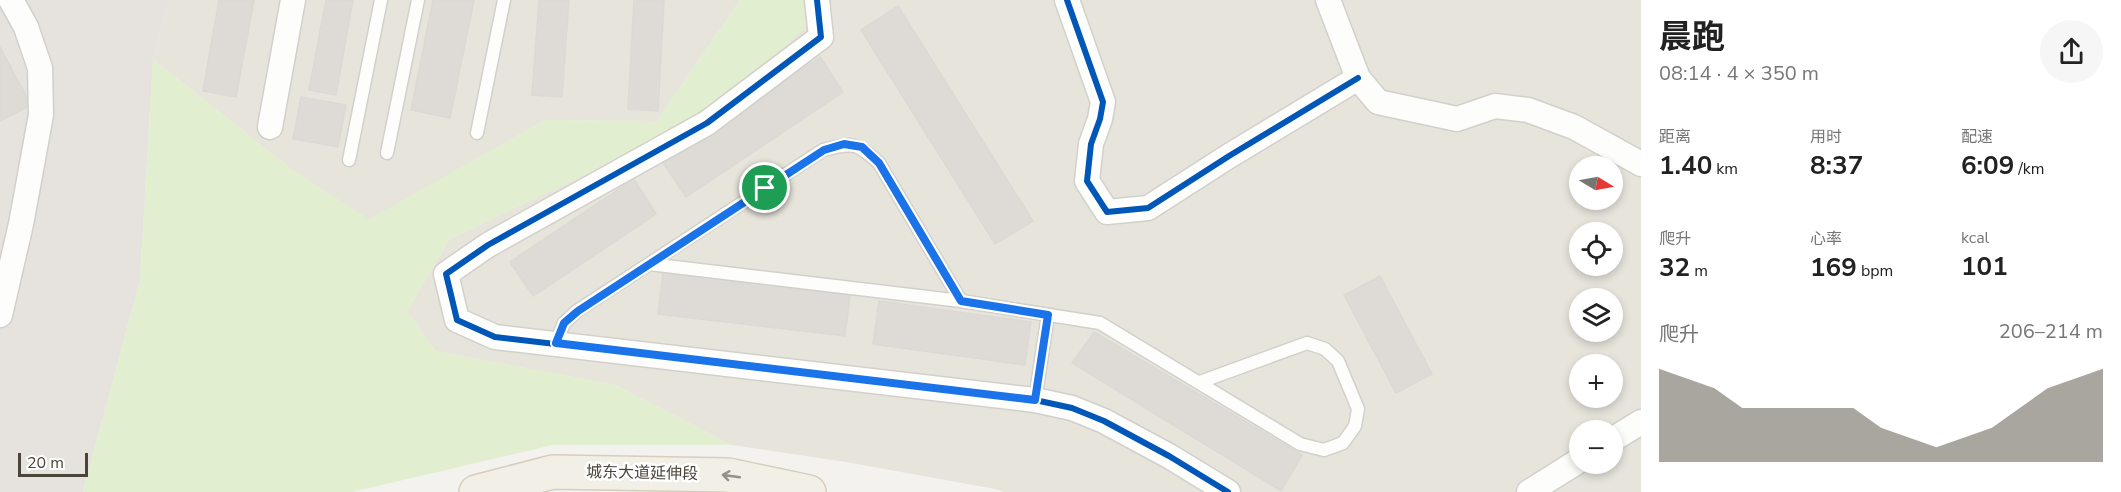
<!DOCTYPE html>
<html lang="zh">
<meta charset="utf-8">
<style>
:root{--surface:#fff;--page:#f6f6f6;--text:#222;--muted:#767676;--accent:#868178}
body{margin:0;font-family:"Nunito Sans","Noto Sans SC",sans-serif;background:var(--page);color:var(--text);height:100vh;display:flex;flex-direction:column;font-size:22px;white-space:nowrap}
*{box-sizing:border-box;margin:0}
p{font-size:20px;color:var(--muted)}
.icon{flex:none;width:33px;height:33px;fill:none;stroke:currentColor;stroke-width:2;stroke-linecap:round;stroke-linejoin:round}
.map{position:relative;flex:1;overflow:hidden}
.details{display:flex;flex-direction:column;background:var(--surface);width:480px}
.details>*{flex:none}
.needle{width:39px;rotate:100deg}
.fabs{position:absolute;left:1569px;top:156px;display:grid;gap:12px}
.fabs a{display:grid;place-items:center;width:54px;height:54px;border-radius:50%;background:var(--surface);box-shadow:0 3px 9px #0003;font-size:30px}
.scale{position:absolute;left:18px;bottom:15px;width:70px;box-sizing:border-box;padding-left:6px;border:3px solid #4b4439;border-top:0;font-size:16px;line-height:21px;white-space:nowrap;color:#4b4439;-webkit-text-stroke:4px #fff;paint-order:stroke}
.pin{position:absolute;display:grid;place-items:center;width:51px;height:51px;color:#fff;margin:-26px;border:3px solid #fff;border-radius:50%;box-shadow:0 2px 6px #0007}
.round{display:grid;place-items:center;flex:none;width:63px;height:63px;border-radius:32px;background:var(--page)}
.overview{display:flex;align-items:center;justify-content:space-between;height:102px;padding:0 18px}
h1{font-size:33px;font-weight:700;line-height:45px}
.figures{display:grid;grid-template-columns:repeat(3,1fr);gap:9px;height:102px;padding:6px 18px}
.figures div{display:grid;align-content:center}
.figures b{font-size:26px;font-weight:700}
.figures small{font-size:16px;font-weight:400}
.figures p{font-size:16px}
.chart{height:168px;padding:12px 18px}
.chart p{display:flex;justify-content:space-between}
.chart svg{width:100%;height:108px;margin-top:6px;fill:var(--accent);opacity:.7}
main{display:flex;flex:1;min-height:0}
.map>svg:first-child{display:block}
.residential{fill:#e7e4dc;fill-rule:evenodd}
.industrial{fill:#e6e2de}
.green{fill:#e1eecf}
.building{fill:#dedbd6;stroke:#dcd9d4;stroke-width:1.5}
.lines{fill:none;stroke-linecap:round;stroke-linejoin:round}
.lane-casing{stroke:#d2d0cb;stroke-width:15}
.street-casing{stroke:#d2d0cb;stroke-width:27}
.primary-casing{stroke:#d6cebb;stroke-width:36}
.lane{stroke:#fdfdfc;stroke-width:12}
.street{stroke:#fdfdfc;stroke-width:24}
.primary{stroke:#f2efe6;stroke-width:33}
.cycleway-casing{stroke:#fff;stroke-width:10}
.cycleway{stroke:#0057b8;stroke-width:6}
.oneway{stroke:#969187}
.route-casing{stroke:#fff;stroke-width:12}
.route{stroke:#1a73e8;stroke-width:8}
.labels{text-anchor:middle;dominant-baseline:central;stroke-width:5;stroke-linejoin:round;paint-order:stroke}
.street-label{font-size:16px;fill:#4b4439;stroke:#fff}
</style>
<main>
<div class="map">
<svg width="1641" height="492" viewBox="0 0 1641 492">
<rect width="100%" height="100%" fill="#f4f2ee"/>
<g class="residential">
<path d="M169,0H740L657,121L545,120L369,220L291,169L153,59Z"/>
<path d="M829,0H1641V492H1004L995,489L846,462L732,445L615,385L435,351L407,311L450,239L717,111L829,4ZM1580,166H1612V200H1580ZM1580,232H1612V266H1580ZM1580,298H1612V332H1580ZM1580,364H1612V398H1580ZM1580,430H1612V464H1580Z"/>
</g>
<path class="industrial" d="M0,0H169L153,59L140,280L83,492H0Z"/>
<path class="green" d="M740,0H829L830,4L717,111L450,239L407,311L435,351L615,385L732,445H553L352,492H83L140,280L153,59L291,169L369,219L545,120L657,121Z"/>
<g class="building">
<path d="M219,0H254L236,97L203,91Z"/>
<path d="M326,0H353L336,95L309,90Z"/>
<path d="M433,0H474L450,118L411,110Z"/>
<path d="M539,0H569L562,97L532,95Z"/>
<path d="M634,0H664L658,111L628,109Z"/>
<path d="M898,6L1033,221L995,244L861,30Z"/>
<path d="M0,47L31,105L0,121Z"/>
<path d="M820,57L843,92L686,197L663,163Z"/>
<path d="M301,97L346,105L338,147L293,139Z"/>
<path d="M634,179L656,214L533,296L510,262Z"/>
<path d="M663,272L850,295L845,336L658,314Z"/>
<path d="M1380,276L1432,374L1396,393L1344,295Z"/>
<path d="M879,301L1031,322L1025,365L873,344Z"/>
<path d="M1094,332L1302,455L1281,491L1072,363Z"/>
</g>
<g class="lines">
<g class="lane-casing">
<g id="lane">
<path d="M477,133L504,0"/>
<path d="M387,153L418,0"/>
<path d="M349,160L381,0"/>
<path d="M649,264L961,301L1100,323L1300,444L1324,450L1343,443L1355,426L1358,409L1338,361L1325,349L1307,343L1200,382"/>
<path d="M556,343L564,323L577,311L823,150C853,142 857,143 879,163L961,301"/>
<path d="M1035,400L1048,315"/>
</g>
</g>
<g class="street-casing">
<g id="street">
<path d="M817,0L821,37L707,123L488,245L446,274L457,320L495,337L1035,400L1072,408L1104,421L1169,456L1228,492"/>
<path d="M1067,0L1103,102L1100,119L1091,144L1087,181L1107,212L1148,208L1229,156L1358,78"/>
<path d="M1328,0L1358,78L1378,102L1457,119L1495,106L1528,110L1574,127L1641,164"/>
<path d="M270,127L293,0"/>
<path d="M0,315L21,224L41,115L40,68L26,27L11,0"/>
<path d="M1612,440L1641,422"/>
<path d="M1529,492L1580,460"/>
</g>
</g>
<g class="primary-casing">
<path id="primary" d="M476,492L553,472L728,475L809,492"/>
</g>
<use href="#lane" class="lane"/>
<use href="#street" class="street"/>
<use href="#primary" class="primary"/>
<g class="cycleway-casing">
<g id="cycleway">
<path d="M817,0L821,37L707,123L488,245L446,274L457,320L495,337L1035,400L1072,408L1104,421L1169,456L1228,492"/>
<path d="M1067,0L1103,102L1100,119L1091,144L1087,181L1107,212L1148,208L1229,156L1358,78"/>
</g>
</g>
<use href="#cycleway" class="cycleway"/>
</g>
<defs><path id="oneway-shaft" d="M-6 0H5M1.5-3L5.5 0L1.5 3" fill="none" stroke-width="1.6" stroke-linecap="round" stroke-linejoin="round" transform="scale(1.5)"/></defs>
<use class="oneway" href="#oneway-shaft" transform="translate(731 476) rotate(-172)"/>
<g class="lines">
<g class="route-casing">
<path id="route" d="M844,144L862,147L879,163L961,301L1048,315L1035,400L556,343L564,323L578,311L824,150Z"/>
</g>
<use href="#route" class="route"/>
</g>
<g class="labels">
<g class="street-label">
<text transform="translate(642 473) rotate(1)">城东大道延伸段</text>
</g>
</g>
</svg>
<div class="fabs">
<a><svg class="needle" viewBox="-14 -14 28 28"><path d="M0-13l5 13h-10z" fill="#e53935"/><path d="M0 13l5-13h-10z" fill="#767676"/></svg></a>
<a><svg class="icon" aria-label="locate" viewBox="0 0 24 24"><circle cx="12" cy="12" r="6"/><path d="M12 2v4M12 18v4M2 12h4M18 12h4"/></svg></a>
<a><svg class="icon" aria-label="layers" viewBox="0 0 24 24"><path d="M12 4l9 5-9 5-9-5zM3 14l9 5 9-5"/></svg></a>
<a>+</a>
<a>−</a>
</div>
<div class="scale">20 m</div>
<div class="pin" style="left:765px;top:188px;background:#1e9e55"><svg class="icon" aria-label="arrive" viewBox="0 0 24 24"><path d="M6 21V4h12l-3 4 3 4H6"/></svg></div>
</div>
<section class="details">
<div class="overview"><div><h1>晨跑</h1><p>08:14 · 4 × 350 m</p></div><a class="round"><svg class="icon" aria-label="share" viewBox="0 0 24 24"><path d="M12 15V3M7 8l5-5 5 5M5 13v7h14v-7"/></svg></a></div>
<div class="figures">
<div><p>距离</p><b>1.40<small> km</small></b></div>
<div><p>用时</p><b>8:37</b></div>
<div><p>配速</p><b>6:09<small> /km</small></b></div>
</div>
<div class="figures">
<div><p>爬升</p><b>32<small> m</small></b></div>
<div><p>心率</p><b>169<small> bpm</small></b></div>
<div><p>kcal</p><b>101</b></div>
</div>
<div class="chart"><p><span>爬升</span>206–214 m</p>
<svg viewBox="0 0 160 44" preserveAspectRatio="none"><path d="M0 44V6L10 10L20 14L30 22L40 22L50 22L60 22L70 22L80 30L90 34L100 38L110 34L120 30L130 22L140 14L150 10L160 6V44z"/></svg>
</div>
</section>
</main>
